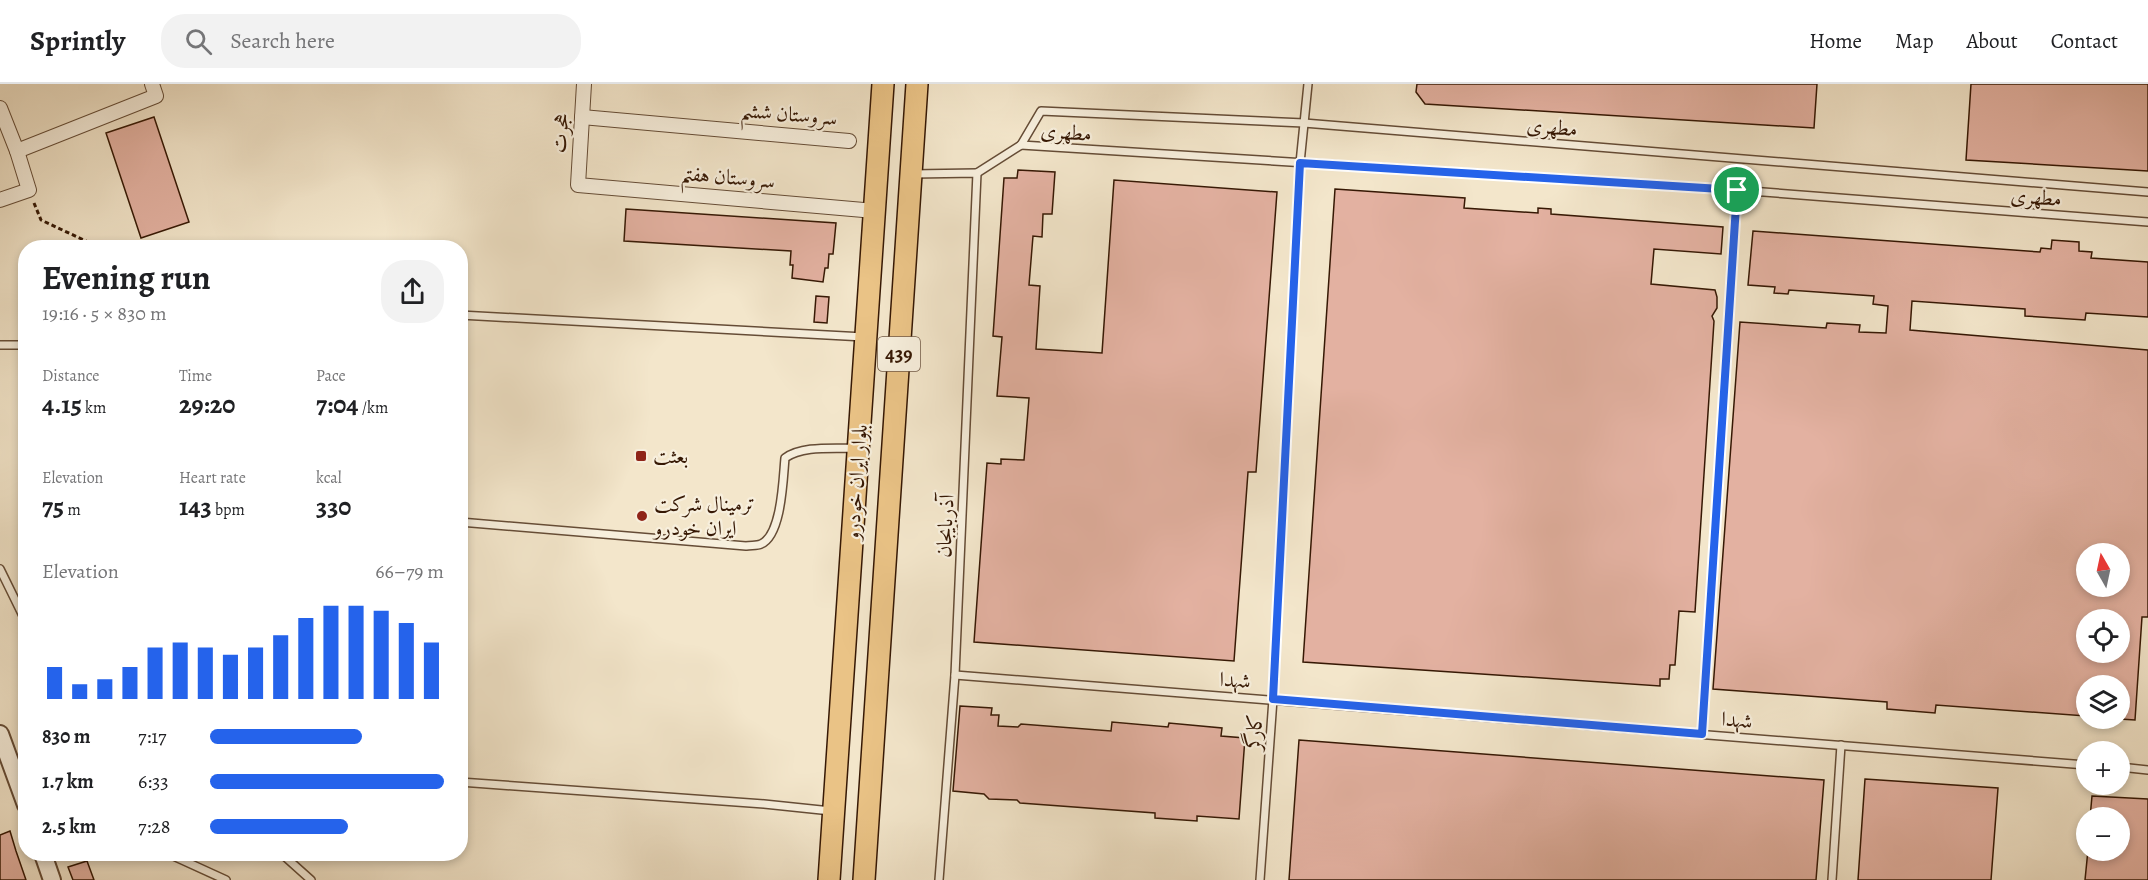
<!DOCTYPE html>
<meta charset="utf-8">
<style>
:root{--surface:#fff;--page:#f2f2f2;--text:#202124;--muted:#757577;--line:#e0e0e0;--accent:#2563eb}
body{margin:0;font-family:Alegreya,Amiri,serif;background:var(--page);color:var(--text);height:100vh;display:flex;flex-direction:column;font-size:22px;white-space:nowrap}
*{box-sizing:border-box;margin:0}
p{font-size:20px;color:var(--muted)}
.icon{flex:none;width:33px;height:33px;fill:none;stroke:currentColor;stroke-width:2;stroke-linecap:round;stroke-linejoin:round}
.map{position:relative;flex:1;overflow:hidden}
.panel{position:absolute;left:18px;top:156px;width:450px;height:621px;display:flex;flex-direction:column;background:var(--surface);border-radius:24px;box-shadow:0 3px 9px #0003}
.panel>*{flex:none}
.needle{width:39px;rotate:351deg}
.tools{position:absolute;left:2076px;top:459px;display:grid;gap:12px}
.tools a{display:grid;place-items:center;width:54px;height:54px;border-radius:50%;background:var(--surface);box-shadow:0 3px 9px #0003;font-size:30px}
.pin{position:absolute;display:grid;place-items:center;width:51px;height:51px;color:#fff;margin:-26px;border:3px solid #fff;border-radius:50%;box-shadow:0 2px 6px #0007}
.round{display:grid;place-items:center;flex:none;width:63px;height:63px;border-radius:24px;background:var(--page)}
.summary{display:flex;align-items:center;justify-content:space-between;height:102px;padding:0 24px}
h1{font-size:33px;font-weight:700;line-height:45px}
.metrics{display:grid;grid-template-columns:repeat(3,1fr);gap:9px;height:102px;padding:6px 24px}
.metrics div{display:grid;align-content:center}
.metrics b{font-size:26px;font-weight:700}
.metrics small{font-size:16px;font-weight:400}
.metrics p{font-size:16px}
.chart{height:168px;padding:12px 24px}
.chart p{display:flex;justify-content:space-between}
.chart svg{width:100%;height:108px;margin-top:6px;stroke:var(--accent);stroke-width:6}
ul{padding:0 24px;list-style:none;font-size:20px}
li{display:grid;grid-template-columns:96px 72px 1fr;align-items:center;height:45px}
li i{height:15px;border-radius:8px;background:var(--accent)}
header{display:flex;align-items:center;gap:36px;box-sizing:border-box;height:84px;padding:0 30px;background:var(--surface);border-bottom:2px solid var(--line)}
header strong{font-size:28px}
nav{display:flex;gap:33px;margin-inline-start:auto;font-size:21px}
.search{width:420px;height:54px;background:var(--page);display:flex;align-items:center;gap:15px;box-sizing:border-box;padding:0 21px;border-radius:24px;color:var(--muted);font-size:22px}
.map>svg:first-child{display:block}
.building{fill:#e3b1a1;stroke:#361804;stroke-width:1.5;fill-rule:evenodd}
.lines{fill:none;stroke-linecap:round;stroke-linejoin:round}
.service-casing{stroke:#654c36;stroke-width:10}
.minor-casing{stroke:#654c36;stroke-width:16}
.tertiary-casing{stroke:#654c36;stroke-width:20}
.primary-casing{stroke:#361804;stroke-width:24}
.path{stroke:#361804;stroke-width:3;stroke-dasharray:4.5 3;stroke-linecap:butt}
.service{stroke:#f7efdd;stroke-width:7}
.minor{stroke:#f7efdd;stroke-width:14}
.tertiary{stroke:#f7efdd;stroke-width:16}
.primary{stroke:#eac386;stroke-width:21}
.route-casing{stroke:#fff;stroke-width:12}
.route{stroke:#2563eb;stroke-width:8}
.poi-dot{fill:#8f2418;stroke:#f7efdd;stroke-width:2}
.labels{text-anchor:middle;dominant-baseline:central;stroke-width:4.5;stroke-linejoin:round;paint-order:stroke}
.shield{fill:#f7efdd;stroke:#705845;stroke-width:1.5}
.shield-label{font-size:20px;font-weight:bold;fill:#361804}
.street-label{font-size:21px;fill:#361804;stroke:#f7efdd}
.poi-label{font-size:21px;fill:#361804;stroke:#f7efdd;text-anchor:start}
</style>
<header>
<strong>Sprintly</strong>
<div class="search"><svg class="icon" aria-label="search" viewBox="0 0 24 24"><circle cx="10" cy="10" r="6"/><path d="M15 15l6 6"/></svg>Search here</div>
<nav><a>Home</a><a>Map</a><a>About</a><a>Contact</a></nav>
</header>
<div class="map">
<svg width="2148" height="796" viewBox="0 0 2148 796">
<rect width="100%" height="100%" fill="#f3e6cb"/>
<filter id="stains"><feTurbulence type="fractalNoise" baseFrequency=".00333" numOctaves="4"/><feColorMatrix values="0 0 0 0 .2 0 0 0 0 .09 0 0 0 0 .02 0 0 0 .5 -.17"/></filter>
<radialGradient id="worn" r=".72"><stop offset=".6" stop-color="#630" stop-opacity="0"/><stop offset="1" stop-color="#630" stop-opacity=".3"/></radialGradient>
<g class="building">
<path d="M1417,0H1817L1814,44L1425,20L1416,8Z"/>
<path d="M1971,0H2148V87L1966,76Z"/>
<path d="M154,33L189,138L141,154L106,49Z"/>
<path d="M1018,86L1055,88L1052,130H1043L1042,153L1033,152L1029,201L1040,202L1036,265L1102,269L1114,96L1277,108L1256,388H1248L1234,577L974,558L987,379L1001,380V375L1024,376L1029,314L997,312L1002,253L993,252L1004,94H1017Z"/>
<path d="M1335,105L1465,114L1464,124L1538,129V124L1551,125V130L1723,143L1721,170L1654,165L1651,200L1715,206L1717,213V224L1712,232L1714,237L1695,528L1679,527L1675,581H1670L1669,595H1660V602L1303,578Z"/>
<path d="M626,125L836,139L833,170H829L828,184H825L823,198L792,194L793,181H790L791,167L624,157Z"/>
<path d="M1753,147L2040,168L2041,164L2051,165L2052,156L2079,158V167L2092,168L2091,174L2148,178V233L2086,229L2085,236L2025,232V225L1912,217L1910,246L2148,266V533H2142L2135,636L2120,635V602H2086V632L1936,621L1935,629L1887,625V618L1713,605L1740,238L1826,244L1827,239L1860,241L1859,248L1886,249L1888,222L1873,220L1874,212L1789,206L1788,210L1774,209L1775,203L1748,201ZM2086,470H2120V502H2086ZM2086,536H2120V568H2086Z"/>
<path d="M816,212L829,213L827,239L814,238Z"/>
<path d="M960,622L992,624L991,631H999L998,642L1018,643L1021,640L1111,647L1112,638L1168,643L1169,639L1222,644L1221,652L1245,654L1239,735L1197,732V737L1155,734V729L1020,719L1017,716L989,715L984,710L953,707Z"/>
<path d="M1299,656L1824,696L1816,796H1289Z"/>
<path d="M1865,695L1998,704L1991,796H1858Z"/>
<path d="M2092,712L2148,715V796H2085L2088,766H2120V734H2090Z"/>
<path d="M10,747L16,767L26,796H0V751Z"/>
<path d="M87,777L94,796H73L68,783Z"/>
</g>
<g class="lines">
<g class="service-casing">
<g id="service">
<path d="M1021,61L1737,106L2148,138"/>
<path d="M977,89L1021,61L1041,27L1304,39L2148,108"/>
<path d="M913,90L977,89L955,591L939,796"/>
<path d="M460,231L864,253"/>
<path d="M0,261H26"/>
<path d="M460,438L746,462C751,461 757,462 761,460C782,451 783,394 785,374C803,361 834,365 856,364"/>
<path d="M0,485L26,538"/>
<path d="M23,533L25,261"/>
<path d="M955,591L2086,681"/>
<path d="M1702,650L1737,106"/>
<path d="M2120,683L2148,686"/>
<path d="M460,698L764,720L831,727"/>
<path d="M169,770L226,796"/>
<path d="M282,770L311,796"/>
<path d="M1260,796L1273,615L1300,79L1308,0"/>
<path d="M1832,796L1841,661"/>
</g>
</g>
<g class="minor-casing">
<g id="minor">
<path d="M584,0L578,101L875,127"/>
<path d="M0,24L17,67L29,106L0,116"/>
<path d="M582,33L849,57"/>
<path d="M17,67L156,12L152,0"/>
</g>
</g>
<g class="tertiary-casing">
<g id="tertiary">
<path d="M0,650L26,721"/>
<path d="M43,770L52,796"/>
</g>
</g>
<g class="primary-casing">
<g id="primary">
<path d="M829,796L883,0"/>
<path d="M864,796L917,0"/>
</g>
</g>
<path class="path" d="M34,119L41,136L88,158L95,164"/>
<use href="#service" class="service"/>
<use href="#minor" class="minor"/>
<use href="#tertiary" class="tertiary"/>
<use href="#primary" class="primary"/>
</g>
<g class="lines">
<g class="route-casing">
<path id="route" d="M1300,79L1737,106L1702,650L1273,615Z"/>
</g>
<use href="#route" class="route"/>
</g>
<g class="poi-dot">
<rect x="635" y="366" width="12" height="12" rx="3"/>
<circle cx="642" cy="432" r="6"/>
</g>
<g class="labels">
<rect class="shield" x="878" y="253" width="42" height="34" rx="4.5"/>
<g class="shield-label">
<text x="899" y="270">439</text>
</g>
<g class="street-label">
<text transform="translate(789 30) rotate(5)">سروستان ششم</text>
<text transform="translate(1552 43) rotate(5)">مطهری</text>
<text transform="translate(1066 48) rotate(4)">مطهری</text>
<text transform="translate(560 49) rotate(-86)">هجرت</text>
<text transform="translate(728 93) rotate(5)">سروستان هفتم</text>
<text transform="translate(2036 113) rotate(4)">مطهری</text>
<text transform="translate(856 398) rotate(-86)">بلوار ایران خودرو</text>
<text transform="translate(945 442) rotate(-87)">آذربایجان</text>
<text transform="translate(1235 596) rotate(4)">شهدا</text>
<text transform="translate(1737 636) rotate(5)">شهدا</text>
<text transform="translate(1254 648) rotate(-86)">کارگر</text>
</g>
<g class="poi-label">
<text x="653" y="372">بعثت</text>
<text x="654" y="420">ترمینال شرکت<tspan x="654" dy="24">ایران خودرو</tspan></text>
</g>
</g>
<rect width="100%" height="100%" filter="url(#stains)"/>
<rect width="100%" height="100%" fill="url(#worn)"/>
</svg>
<div class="tools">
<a><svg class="needle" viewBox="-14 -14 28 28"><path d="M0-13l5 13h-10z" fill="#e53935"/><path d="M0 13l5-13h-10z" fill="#757577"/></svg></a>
<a><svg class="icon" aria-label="locate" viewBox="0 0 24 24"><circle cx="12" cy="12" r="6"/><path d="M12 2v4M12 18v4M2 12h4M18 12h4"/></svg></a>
<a><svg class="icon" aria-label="layers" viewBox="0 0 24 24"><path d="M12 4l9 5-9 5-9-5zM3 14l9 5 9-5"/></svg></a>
<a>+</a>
<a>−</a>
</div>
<div class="pin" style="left:1737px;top:106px;background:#1e9e55"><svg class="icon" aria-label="arrive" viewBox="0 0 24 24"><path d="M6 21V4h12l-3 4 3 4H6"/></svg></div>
<section class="panel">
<div class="summary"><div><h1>Evening run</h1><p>19:16 · 5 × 830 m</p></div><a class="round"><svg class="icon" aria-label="share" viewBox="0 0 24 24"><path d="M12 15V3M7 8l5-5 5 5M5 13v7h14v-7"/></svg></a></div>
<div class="metrics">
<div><p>Distance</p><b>4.15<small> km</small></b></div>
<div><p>Time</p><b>29:20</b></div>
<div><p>Pace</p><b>7:04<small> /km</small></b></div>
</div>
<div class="metrics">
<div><p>Elevation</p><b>75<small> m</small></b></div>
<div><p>Heart rate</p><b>143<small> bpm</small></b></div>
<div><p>kcal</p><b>330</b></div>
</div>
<div class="chart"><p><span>Elevation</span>66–79 m</p>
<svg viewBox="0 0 160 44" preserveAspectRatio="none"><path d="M5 44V31M15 44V38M25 44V36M35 44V31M45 44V23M55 44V21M65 44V23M75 44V26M85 44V23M95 44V18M105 44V11M115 44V6M125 44V6M135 44V8M145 44V13M155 44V21"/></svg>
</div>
<ul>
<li><b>830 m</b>7:17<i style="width:65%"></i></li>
<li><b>1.7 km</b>6:33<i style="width:100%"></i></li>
<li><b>2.5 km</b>7:28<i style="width:59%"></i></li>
</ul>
</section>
</div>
